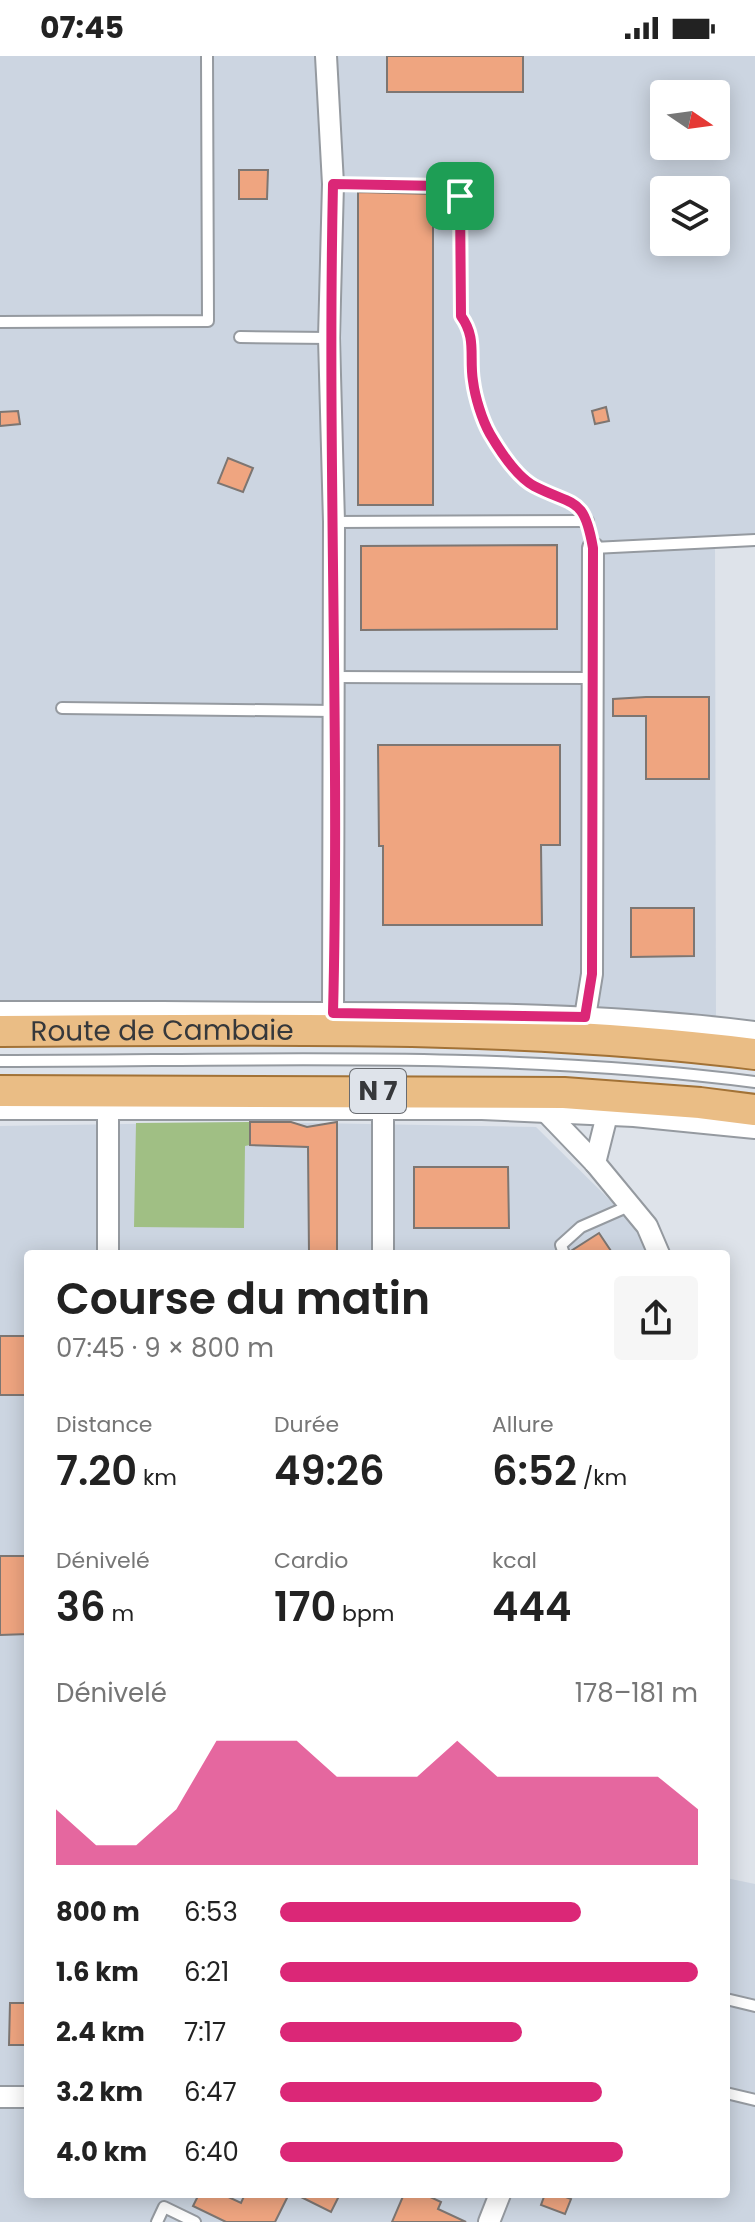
<!DOCTYPE html>
<html lang="fr">
<meta charset="utf-8">
<style>
:root{--surface:#fff;--page:#f6f6f6;--text:#222;--muted:#767676;--accent:#db2777}
body{margin:0;font-family:Poppins,sans-serif;background:var(--page);color:var(--text);height:100vh;display:flex;flex-direction:column;font-size:30px;white-space:nowrap}
*{box-sizing:border-box;margin:0}
p{font-size:26px;color:var(--muted)}
.icon{flex:none;width:44px;height:44px;fill:none;stroke:currentColor;stroke-width:2;stroke-linecap:round;stroke-linejoin:round}
.map{position:relative;flex:1;overflow:hidden}
.drawer{position:absolute;left:24px;top:1194px;width:706px;height:948px;display:flex;flex-direction:column;background:var(--surface);border-radius:8px;box-shadow:0 4px 20px #0003}
.drawer>*{flex:none}
.needle{width:52px;rotate:103deg}
.tools{position:absolute;left:650px;top:24px;display:grid;gap:16px}
.tools a{display:grid;place-items:center;width:80px;height:80px;border-radius:8px;background:var(--surface);box-shadow:0 4px 20px #0003;font-size:40px}
.pin{position:absolute;display:grid;place-items:center;width:68px;height:68px;color:#fff;margin:-34px;border-radius:16px;box-shadow:0 4px 12px #0006}
.round{display:grid;place-items:center;flex:none;width:84px;height:84px;border-radius:8px;background:var(--page)}
.summary{display:flex;align-items:center;justify-content:space-between;height:136px;padding:0 32px}
h1{font-size:44px;font-weight:600;line-height:60px}
.stats{display:grid;grid-template-columns:repeat(3,1fr);gap:12px;height:136px;padding:8px 32px}
.stats div{display:grid;align-content:center}
.stats b{font-size:40px;font-weight:600}
.stats small{font-size:22px;font-weight:400}
.stats p{font-size:22px}
.chart{height:224px;padding:16px 32px}
.chart p{display:flex;justify-content:space-between}
.chart svg{width:100%;height:144px;margin-top:8px;fill:var(--accent);opacity:.7}
ul{padding:0 32px;list-style:none;font-size:26px}
li{display:grid;grid-template-columns:128px 96px 1fr;align-items:center;height:60px}
li i{height:20px;border-radius:10px;background:var(--accent)}
.status{display:flex;justify-content:space-between;align-items:center;height:56px;padding:0 40px;background:var(--surface);direction:ltr}
.status svg{height:22px;fill:currentColor}
.map>svg:first-child{display:block}
.built{fill:#ccd5e1;fill-rule:evenodd}
.green{fill:#a0bf84}
.building{fill:#efa580;stroke:#7d7672;stroke-width:2}
.lines{fill:none;stroke-linecap:round;stroke-linejoin:round}
.service-casing{stroke:#959aa0;stroke-width:14}
.minor-casing{stroke:#959aa0;stroke-width:24}
.primary-casing{stroke:#a27236;stroke-width:34}
.service{stroke:#fff;stroke-width:10}
.minor{stroke:#fff;stroke-width:20}
.primary{stroke:#eabd85;stroke-width:30}
.route-casing{stroke:#fff;stroke-width:16}
.route{stroke:#db2777;stroke-width:10}
.labels{text-anchor:middle;dominant-baseline:central;stroke-width:6;stroke-linejoin:round;paint-order:stroke}
.shield{fill:#dee3ea;stroke:#686b70;stroke-width:2}
.shield-label{font-size:26px;font-weight:bold;fill:#36383b}
.street-label{font-size:28px;fill:#36383b;stroke:#dee3ea}
</style>
<div class="status"><b>07:45</b><svg viewBox="0 0 49 12"><path d="M0 12V9h3v3zM5 12V6h3v6zM10 12V3h3v9zM15 12V0h3v12zM26 1h20v11H26zM47 4h2v5h-2z"/></svg></div>
<div class="map">
<svg width="755" height="2166" viewBox="0 0 755 2166">
<rect width="100%" height="100%" fill="#dee3ea"/>
<g class="built">
<path d="M0,0H755V484L715,487L716,971L0,957ZM664,38H716V90H664ZM664,134H716V186H664Z"/>
<path d="M250,1066L536,1071L616,1150L643,1183L649,1198H28V2138H726V1822L755,1828V2166H0V1070Z"/>
</g>
<path class="green" d="M250,1066V1089L245,1090L244,1172L134,1171L136,1067Z"/>
<g class="building">
<rect x="387" y="0" width="136" height="36"/>
<path d="M239,114H268L267,143H239Z"/>
<path d="M358,136L433,138V449H358Z"/>
<path d="M606,351L609,365L595,368L592,355Z"/>
<path d="M18,355L20,368L0,370V356Z"/>
<path d="M228,402L253,412L243,436L218,427Z"/>
<path d="M557,489V573L361,574V490Z"/>
<path d="M646,641H709V723H646V660H613V643Z"/>
<path d="M378,689H560V789H541L542,869H383V790H379Z"/>
<path d="M631,852H694V900L631,901Z"/>
<path d="M250,1066H291L307,1071L337,1066V1198H309L308,1091L250,1089Z"/>
<path d="M414,1111H508L509,1172H414Z"/>
<path d="M599,1177L613,1198H572L571,1195Z"/>
<rect x="0" y="1280" width="28" height="59"/>
<path d="M0,1500H28V1578L0,1579Z"/>
<path d="M10,1947H28V1989H9Z"/>
<path d="M199,2138H222L241,2147L245,2138H289L275,2166H226L193,2150Z"/>
<path d="M295,2138H340L331,2156Z"/>
<path d="M404,2138H424L441,2146L438,2153L466,2166H392Z"/>
<path d="M545,2138H558L571,2143L565,2158L541,2149Z"/>
</g>
<g class="lines">
<g class="service-casing">
<g id="service">
<path d="M333,128L442,130L460,140L461,260C478,283 469,299 473,325C475,341 482,364 490,378C500,395 517,421 534,430C575,451 584,440 593,492L755,484"/>
<path d="M0,266L208,265L207,0"/>
<path d="M240,281L329,282"/>
<path d="M334,466L588,465"/>
<path d="M335,621L590,622"/>
<path d="M62,652L334,655"/>
<path d="M0,1005C251,1005 505,994 755,1026"/>
<path d="M564,1198L561,1189L581,1171L629,1150"/>
<path d="M726,1943L755,1950"/>
<path d="M726,2037L755,2044"/>
<path d="M157,2166L164,2151L195,2166"/>
</g>
</g>
<g class="minor-casing">
<g id="minor">
<path d="M326,0L333,128L329,282L334,466L333,957"/>
<path d="M0,956C108,956 215,956 323,957C467,957 612,958 755,976"/>
<path d="M585,961L592,918L593,492"/>
<path d="M383,1052V1198"/>
<path d="M0,1053H482L634,1060L755,1072"/>
<path d="M108,1053V1198"/>
<path d="M547,1057L595,1107L647,1170L659,1198"/>
<path d="M595,1107L607,1059"/>
<path d="M0,2041H28"/>
<path d="M489,2166L500,2138"/>
</g>
</g>
<g class="primary-casing">
<g id="primary">
<path id="s1" d="M0,975C252,974 504,967 755,998"/>
<path d="M0,1035L564,1037L700,1047L755,1054"/>
</g>
</g>
<use href="#service" class="service"/>
<use href="#minor" class="minor"/>
<use href="#primary" class="primary"/>
</g>
<g class="lines">
<g class="route-casing">
<path id="route" d="M333,128L442,130L460,140L461,260C477,282 469,300 473,325C475,341 482,364 490,378C500,395 517,421 534,430C575,451 584,440 593,492L592,918L585,961L333,957C340,680 327,404 333,128Z"/>
</g>
<use href="#route" class="route"/>
</g>
<g class="labels">
<rect class="shield" x="350" y="1013" width="56" height="44" rx="6"/>
<g class="shield-label">
<text x="378" y="1035">N 7</text>
</g>
<g class="street-label">
<text stroke="none"><textPath href="#s1" startOffset="162">Route de Cambaie</textPath></text>
</g>
</g>
</svg>
<div class="tools">
<a><svg class="needle" viewBox="-14 -14 28 28"><path d="M0-13l5 13h-10z" fill="#e53935"/><path d="M0 13l5-13h-10z" fill="#767676"/></svg></a>
<a><svg class="icon" aria-label="layers" viewBox="0 0 24 24"><path d="M12 4l9 5-9 5-9-5zM3 14l9 5 9-5"/></svg></a>
</div>
<div class="pin" style="left:460px;top:140px;background:#1e9e55"><svg class="icon" aria-label="arrive" viewBox="0 0 24 24"><path d="M6 21V4h12l-3 4 3 4H6"/></svg></div>
<section class="drawer">
<div class="summary"><div><h1>Course du matin</h1><p>07:45 · 9 × 800 m</p></div><a class="round"><svg class="icon" aria-label="share" viewBox="0 0 24 24"><path d="M12 15V3M7 8l5-5 5 5M5 13v7h14v-7"/></svg></a></div>
<div class="stats">
<div><p>Distance</p><b>7.20<small> km</small></b></div>
<div><p>Durée</p><b>49:26</b></div>
<div><p>Allure</p><b>6:52<small> /km</small></b></div>
</div>
<div class="stats">
<div><p>Dénivelé</p><b>36<small> m</small></b></div>
<div><p>Cardio</p><b>170<small> bpm</small></b></div>
<div><p>kcal</p><b>444</b></div>
</div>
<div class="chart"><p><span>Dénivelé</span>178–181 m</p>
<svg viewBox="0 0 160 44" preserveAspectRatio="none"><path d="M0 44V27L10 38L20 38L30 27L40 6L50 6L60 6L70 17L80 17L90 17L100 6L110 17L120 17L130 17L140 17L150 17L160 27V44z"/></svg>
</div>
<ul>
<li><b>800 m</b>6:53<i style="width:72%"></i></li>
<li><b>1.6 km</b>6:21<i style="width:100%"></i></li>
<li><b>2.4 km</b>7:17<i style="width:58%"></i></li>
<li><b>3.2 km</b>6:47<i style="width:77%"></i></li>
<li><b>4.0 km</b>6:40<i style="width:82%"></i></li>
</ul>
</section>
</div>
